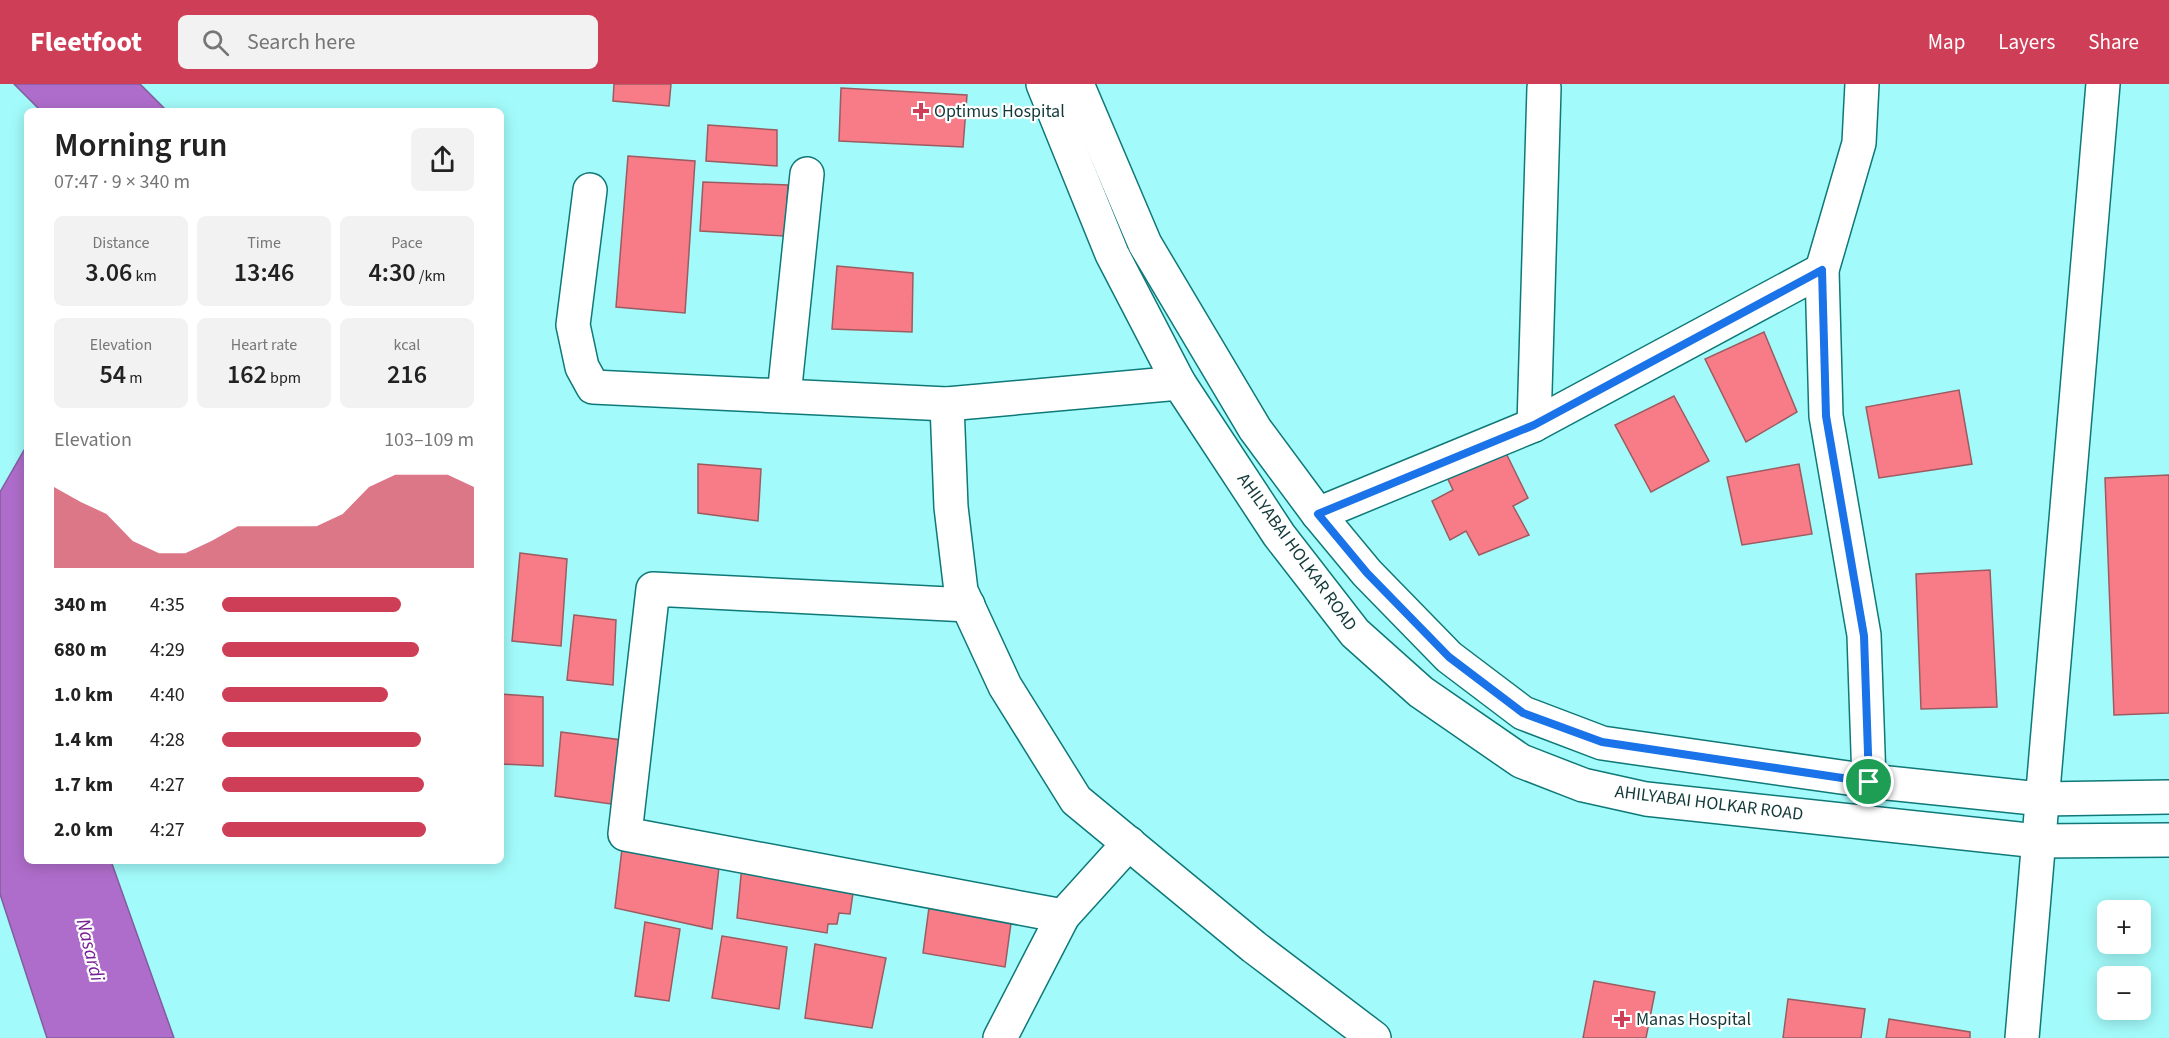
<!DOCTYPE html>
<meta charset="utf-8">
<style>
:root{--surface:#fff;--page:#f2f2f2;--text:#222;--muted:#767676;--accent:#ce3e57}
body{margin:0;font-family:"Source Sans 3",sans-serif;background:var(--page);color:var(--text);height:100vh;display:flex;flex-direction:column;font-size:22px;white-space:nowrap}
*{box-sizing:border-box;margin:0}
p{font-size:20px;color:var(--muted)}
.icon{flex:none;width:33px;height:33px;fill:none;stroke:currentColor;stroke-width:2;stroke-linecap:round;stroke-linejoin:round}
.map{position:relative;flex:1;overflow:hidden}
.sheet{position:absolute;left:24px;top:24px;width:480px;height:756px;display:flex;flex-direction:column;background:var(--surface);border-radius:9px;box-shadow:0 3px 15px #0003}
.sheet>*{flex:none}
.fabs{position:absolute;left:2097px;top:816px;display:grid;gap:12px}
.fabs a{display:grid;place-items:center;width:54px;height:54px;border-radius:9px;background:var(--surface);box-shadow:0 3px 15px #0003;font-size:30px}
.pin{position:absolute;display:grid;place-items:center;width:51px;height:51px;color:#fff;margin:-26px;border:3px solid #fff;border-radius:50%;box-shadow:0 2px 6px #0007}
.round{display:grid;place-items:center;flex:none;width:63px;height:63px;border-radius:9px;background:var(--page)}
.headline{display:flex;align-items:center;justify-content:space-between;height:102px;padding:0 30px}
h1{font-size:33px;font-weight:600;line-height:45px}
.figures{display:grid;grid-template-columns:repeat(3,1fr);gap:9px;height:102px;padding:6px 30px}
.figures div{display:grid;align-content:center;border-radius:9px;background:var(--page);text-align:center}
.figures b{font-size:26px;font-weight:600}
.figures small{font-size:16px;font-weight:400}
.figures p{font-size:16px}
.chart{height:168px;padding:12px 30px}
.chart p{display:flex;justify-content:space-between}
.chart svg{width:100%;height:108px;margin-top:6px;fill:var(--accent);opacity:.7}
ul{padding:0 30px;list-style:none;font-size:20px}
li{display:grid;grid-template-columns:96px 72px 1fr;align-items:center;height:45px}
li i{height:15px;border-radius:8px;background:var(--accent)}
header{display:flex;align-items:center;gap:36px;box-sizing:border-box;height:84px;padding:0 30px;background:var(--accent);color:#fff}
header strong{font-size:28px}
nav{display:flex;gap:33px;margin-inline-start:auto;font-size:21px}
.search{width:420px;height:54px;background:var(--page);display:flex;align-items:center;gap:15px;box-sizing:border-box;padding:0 21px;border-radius:9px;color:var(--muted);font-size:22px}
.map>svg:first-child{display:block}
.water{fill:#af6dcb;stroke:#805d9f;stroke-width:1.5}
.building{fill:#f87c88;stroke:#9c5b60;stroke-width:1.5}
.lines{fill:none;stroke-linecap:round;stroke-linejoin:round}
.minor-casing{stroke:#0f7878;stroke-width:36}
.major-casing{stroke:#0f7878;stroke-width:36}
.minor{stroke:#fff;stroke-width:33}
.major{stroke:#fff;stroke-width:33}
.route-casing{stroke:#fff;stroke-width:12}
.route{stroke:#1a73e8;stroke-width:8}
.poi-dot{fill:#ce3e57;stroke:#fff;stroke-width:2}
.labels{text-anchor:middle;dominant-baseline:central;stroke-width:4.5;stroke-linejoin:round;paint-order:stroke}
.poi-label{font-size:18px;fill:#123838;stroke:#fff;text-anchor:start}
.street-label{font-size:18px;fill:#123838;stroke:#fff}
.water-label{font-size:20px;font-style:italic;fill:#762194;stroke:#fff}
</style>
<header>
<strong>Fleetfoot</strong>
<div class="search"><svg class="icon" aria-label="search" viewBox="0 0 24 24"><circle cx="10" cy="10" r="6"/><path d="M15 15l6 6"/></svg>Search here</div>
<nav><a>Map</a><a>Layers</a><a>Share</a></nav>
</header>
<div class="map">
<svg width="2169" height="954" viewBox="0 0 2169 954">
<rect width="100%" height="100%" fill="#a2fbfa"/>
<g class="water">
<path d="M14,0H140L167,27H41Z"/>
<path d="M27,361V777H111L174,954H47L0,810V408Z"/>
</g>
<g class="building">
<path d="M614,0H671L669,22L613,17Z"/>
<path d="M841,4L967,11L963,63L839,57Z"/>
<path d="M708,41L777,46V82L706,77Z"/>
<path d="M628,72L695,77L685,229L616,223Z"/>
<path d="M703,98L788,101L785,152L700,147Z"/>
<path d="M837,182L913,189L912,248L832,245Z"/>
<path d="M1764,248L1797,328L1746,358L1705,275Z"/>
<path d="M1959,306L1972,380L1879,394L1866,323Z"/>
<path d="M1674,312L1709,377L1651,408L1615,341Z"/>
<path d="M1504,365L1528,414L1513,422L1529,451L1479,471L1466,447L1450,456L1432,417L1453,406L1446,391Z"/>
<path d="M698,380L761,385L758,437L698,429Z"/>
<path d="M1799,380L1812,450L1742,461L1727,393Z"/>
<path d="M2169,391V629L2114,631L2105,394Z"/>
<path d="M520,469L567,475L561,562L512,557Z"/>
<path d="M1990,486L1997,623L1921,625L1916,490Z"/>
<path d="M574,531L616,536L613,601L567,596Z"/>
<path d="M501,610L543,613V682L501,680Z"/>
<path d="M561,648L622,656L618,721L555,712Z"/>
<path d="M622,765L719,783L712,845L615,824Z"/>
<path d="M742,781L854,802L850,830L839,829L837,840H828L827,849L737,834Z"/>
<path d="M930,816L1012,832L1005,883L923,869Z"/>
<path d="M645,838L680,845L669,917L635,912Z"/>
<path d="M722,852L787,863L779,925L712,914Z"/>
<path d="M815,860L886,874L872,944L805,934Z"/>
<path d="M1594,897L1655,908L1646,954H1583Z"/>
<path d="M1788,915L1865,925L1861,954H1783Z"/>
<path d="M1889,935L1970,948V954H1886Z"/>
</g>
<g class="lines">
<g class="minor-casing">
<g id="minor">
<path d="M1862,0L1859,59L1822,186L1826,332L1864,551L1869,697"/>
<path d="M590,106L573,241L582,283L593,303L947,320L1179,299"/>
<path d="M784,312L807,90"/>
<path d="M947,320L951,423L961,507L1005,602L1076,716L1254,863L1374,954"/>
<path d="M1534,341L1544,4"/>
<path d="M1318,430L1534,341L1822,186"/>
<path d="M968,521L653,505L625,750L1063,832"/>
<path d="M1000,954L1063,832L1129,759"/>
<path d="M2022,954L2103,0"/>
</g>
</g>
<g class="major-casing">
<g id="major">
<path d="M1043,0L1112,170L1179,299L1279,451L1355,549L1421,608L1521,677L1583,701L1646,715L2037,757L2169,756"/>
<path d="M1077,0L1145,160L1255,345L1318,430L1367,489L1449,573L1523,629L1602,659L1869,697L2041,715L2169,713"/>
</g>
</g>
<use href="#minor" class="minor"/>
<use href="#major" class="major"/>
</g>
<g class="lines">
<g class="route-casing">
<path id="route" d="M1822,186L1826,332L1864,552L1869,698L1602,658L1523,629L1449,573L1367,489L1318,430L1534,341Z"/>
</g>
<use href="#route" class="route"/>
</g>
<g class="poi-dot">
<path d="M918 18h6v6h6v6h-6v6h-6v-6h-6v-6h6z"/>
<path d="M1619 926h6v6h6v6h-6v6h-6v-6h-6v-6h6z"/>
</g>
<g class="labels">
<g class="poi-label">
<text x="934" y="27">Optimus Hospital</text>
<text x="1636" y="935">Manas Hospital</text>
</g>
<g class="street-label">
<text transform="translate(1297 468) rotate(54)">AHILYABAI HOLKAR ROAD</text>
<text transform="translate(1709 719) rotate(7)">AHILYABAI HOLKAR ROAD</text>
</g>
<g class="water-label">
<text transform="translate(90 866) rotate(76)">Nasardi</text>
</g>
</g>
</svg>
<div class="fabs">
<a>+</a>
<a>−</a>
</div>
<div class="pin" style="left:1869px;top:698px;background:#1e9e55"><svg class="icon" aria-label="arrive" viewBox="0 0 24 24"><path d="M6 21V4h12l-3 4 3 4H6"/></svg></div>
<section class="sheet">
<div class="headline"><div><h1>Morning run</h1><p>07:47 · 9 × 340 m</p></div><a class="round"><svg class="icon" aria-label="share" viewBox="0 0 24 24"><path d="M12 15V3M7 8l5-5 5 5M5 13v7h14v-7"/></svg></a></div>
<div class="figures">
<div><p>Distance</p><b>3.06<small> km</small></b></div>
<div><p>Time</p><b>13:46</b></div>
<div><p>Pace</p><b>4:30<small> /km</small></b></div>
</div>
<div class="figures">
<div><p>Elevation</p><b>54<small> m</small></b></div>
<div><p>Heart rate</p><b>162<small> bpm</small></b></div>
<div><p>kcal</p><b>216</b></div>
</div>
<div class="chart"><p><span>Elevation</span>103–109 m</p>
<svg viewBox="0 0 160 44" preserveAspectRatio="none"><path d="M0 44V11L10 17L20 22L30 33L40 38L50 38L60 33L70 27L80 27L90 27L100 27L110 22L120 11L130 6L140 6L150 6L160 11V44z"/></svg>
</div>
<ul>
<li><b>340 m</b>4:35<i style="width:71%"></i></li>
<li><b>680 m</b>4:29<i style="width:78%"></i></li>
<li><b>1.0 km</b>4:40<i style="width:66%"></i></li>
<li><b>1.4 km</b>4:28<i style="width:79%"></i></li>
<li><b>1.7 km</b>4:27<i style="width:80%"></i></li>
<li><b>2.0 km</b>4:27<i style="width:81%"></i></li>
</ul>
</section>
</div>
